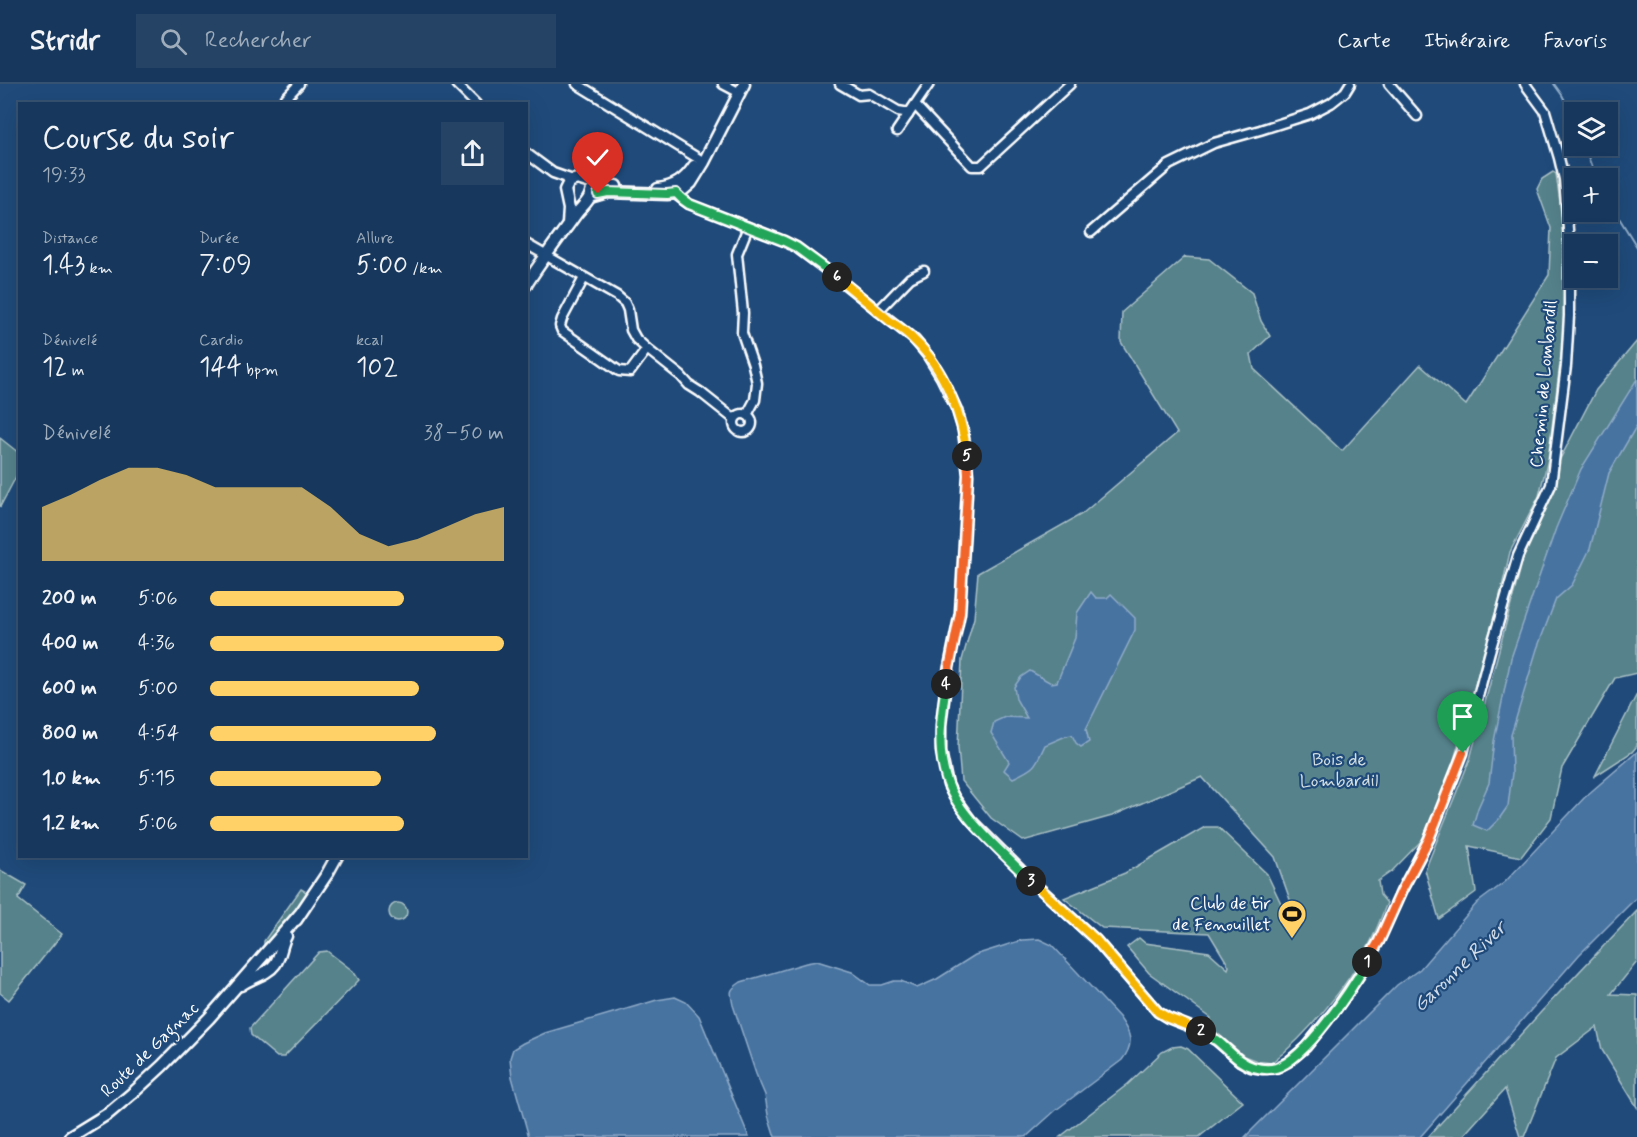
<!DOCTYPE html>
<html lang="fr">
<meta charset="utf-8">
<style>
:root{--surface:#17385c;--page:#244365;--text:#f1f3f6;--muted:#9eacbb;--line:#365272;--accent:#ffd166}
body{margin:0;font-family:Mynerve,sans-serif;background:var(--page);color:var(--text);height:100vh;display:flex;flex-direction:column;font-size:22px;white-space:nowrap}
*{box-sizing:border-box;margin:0}
p{font-size:20px;color:var(--muted)}
.icon{flex:none;width:33px;height:33px;fill:none;stroke:currentColor;stroke-width:2;stroke-linecap:round;stroke-linejoin:round}
.map{position:relative;flex:1;overflow:hidden}
.panel{position:absolute;left:18px;top:18px;width:510px;height:756px;display:flex;flex-direction:column;background:var(--surface);border-radius:0px;box-shadow:0 6px 24px #0002,0 0 0 2px var(--line)}
.panel>*{flex:none}
.tools{position:absolute;left:1564px;top:18px;display:grid;gap:12px}
.tools a{display:grid;place-items:center;width:54px;height:54px;border-radius:0px;background:var(--surface);box-shadow:0 6px 24px #0002,0 0 0 2px var(--line);font-size:30px}
.pin{position:absolute;display:grid;place-items:center;width:51px;height:51px;color:#fff;margin:-62px -26px;border-radius:50% 50% 50% 0;rotate:-45deg;box-shadow:0 0 6px #0007}
.pin .icon{rotate:45deg}
.km{position:absolute;width:30px;height:30px;margin:-15px;border-radius:50%;background:#222;color:#fff;font-size:16px;line-height:30px;text-align:center}
.round{display:grid;place-items:center;flex:none;width:63px;height:63px;border-radius:0px;background:var(--page)}
.headline{display:flex;align-items:center;justify-content:space-between;height:102px;padding:0 24px}
h1{font-size:33px;font-weight:600;line-height:45px}
.stats{display:grid;grid-template-columns:repeat(3,1fr);gap:9px;height:102px;padding:6px 24px}
.stats div{display:grid;align-content:center}
.stats b{font-size:26px;font-weight:600}
.stats small{font-size:16px;font-weight:400}
.stats p{font-size:16px}
.chart{height:168px;padding:12px 24px}
.chart p{display:flex;justify-content:space-between}
.chart svg{width:100%;height:108px;margin-top:6px;fill:var(--accent);opacity:.7}
ul{padding:0 24px;list-style:none;font-size:20px}
li{display:grid;grid-template-columns:96px 72px 1fr;align-items:center;height:45px}
li i{height:15px;border-radius:8px;background:var(--accent)}
header{display:flex;align-items:center;gap:36px;box-sizing:border-box;height:84px;padding:0 30px;background:var(--surface);border-bottom:2px solid var(--line)}
header strong{font-size:28px}
nav{display:flex;gap:33px;margin-inline-start:auto;font-size:21px}
.search{width:420px;height:54px;background:var(--page);display:flex;align-items:center;gap:15px;box-sizing:border-box;padding:0 21px;border-radius:0px;color:var(--muted);font-size:22px}
.map>svg:first-child{display:block}
.green{fill:#55828b;stroke:#aac0c5;stroke-width:1.5}
.water{fill:#4673a1;stroke:#90abc7;stroke-width:1.5}
.lines{fill:none;stroke-linecap:round;stroke-linejoin:round}
.stream{stroke:#90abc7;stroke-width:2}
.street-casing{stroke:#fff;stroke-width:13}
.secondary-casing{stroke:#fff;stroke-width:15}
.street{stroke:#1f4a7a;stroke-width:8}
.secondary{stroke:#1f4a7a;stroke-width:10}
.split-1-casing{stroke:#fff;stroke-width:12}
.split-2-casing{stroke:#fff;stroke-width:12}
.split-3-casing{stroke:#fff;stroke-width:12}
.split-4-casing{stroke:#fff;stroke-width:12}
.split-5-casing{stroke:#fff;stroke-width:12}
.split-6-casing{stroke:#fff;stroke-width:12}
.split-7-casing{stroke:#fff;stroke-width:12}
.split-1{stroke:#f0652b;stroke-width:8}
.split-2{stroke:#22a559;stroke-width:8}
.split-3{stroke:#f5b400;stroke-width:8}
.split-4{stroke:#22a559;stroke-width:8}
.split-5{stroke:#f0652b;stroke-width:8}
.split-6{stroke:#f5b400;stroke-width:8}
.split-7{stroke:#22a559;stroke-width:8}
.labels{text-anchor:middle;dominant-baseline:central;stroke-width:4.5;stroke-linejoin:round;paint-order:stroke}
.street-label{font-size:18px;fill:#fff;stroke:#1f4a7a}
.park-label{font-size:18px;fill:#d4e0e2;stroke:#1f4a7a}
.poi-label{font-size:18px;fill:#fff;stroke:#1f4a7a;text-anchor:end}
.water-label{font-size:20px;font-style:italic;fill:#d1dce8;stroke:#1f4a7a}
</style>
<header>
<strong>Stridr</strong>
<div class="search"><svg class="icon" aria-label="search" viewBox="0 0 24 24"><circle cx="10" cy="10" r="6"/><path d="M15 15l6 6"/></svg>Rechercher</div>
<nav><a>Carte</a><a>Itinéraire</a><a>Favoris</a></nav>
</header>
<div class="map">
<svg width="1637" height="1053" viewBox="0 0 1637 1053">
<rect width="100%" height="100%" fill="#1f4a7a"/>
<filter id="ink" filterUnits="userSpaceOnUse"><feTurbulence type="fractalNoise" baseFrequency=".0167" numOctaves="2"/><feDisplacementMap in="SourceGraphic" scale="12" xChannelSelector="R" yChannelSelector="G"/><feConvolveMatrix kernelMatrix="1 2 1 2 8 2 1 2 1" color-interpolation-filters="sRGB"/></filter>
<g filter="url(#ink)">
<g class="green">
<path d="M1553,88L1556,90L1565,154V239L1548,375L1539,412L1510,468L1498,520L1450,690L1422,756L1392,787L1378,797L1380,811L1387,819C1381,833 1376,848 1369,861C1348,901 1307,952 1271,979L1257,977L1244,972L1209,942L1211,934L1149,889L1127,863L1139,854L1145,859L1209,868L1228,885L1229,882L1209,849L1102,844L1064,814L1125,789L1205,743H1218L1267,790L1288,834L1295,830L1275,773L1202,693L1112,732L1023,757L991,734L961,697L958,663L962,576L974,534L978,489L1082,430L1177,349L1121,258L1122,228L1185,173L1209,175L1252,209L1261,237L1270,252L1251,270L1254,285L1342,367L1420,281L1466,321L1549,191L1551,144L1537,105L1542,95Z"/>
<path d="M1637,257V589L1615,594L1562,684L1551,734L1521,773L1469,762L1476,808L1439,835L1425,786L1470,675L1526,464L1558,379L1596,306Z"/>
<path d="M0,354L19,369V387L0,423Z"/>
<path d="M1637,610V662L1632,668L1595,692Z"/>
<path d="M0,786L26,801L18,815L62,850L9,916L0,909Z"/>
<path d="M301,805L308,809L273,856L264,864V857Z"/>
<circle cx="398" cy="828" r="9"/>
<path d="M1637,827V878L1611,910L1637,911V1023L1602,966L1597,943L1556,974L1524,1053H1520L1505,1005L1462,1053H1428L1541,928Z"/>
<path d="M327,867L353,887L359,896L284,973H277L251,951L250,944L319,868Z"/>
<path d="M1181,962L1188,965L1243,1018L1199,1053H1060L1128,1000L1162,968L1172,963Z"/>
</g>
<g class="water">
<path d="M1637,295V341L1609,389L1590,465L1572,501L1556,515L1537,565L1511,651L1512,689L1508,722L1499,735L1487,747L1473,741L1478,724L1489,699L1494,657L1511,574L1556,444L1581,385Z"/>
<path d="M1091,508L1096,514H1107L1111,510L1135,534V546L1086,645L1089,658L1081,663L1076,659L1072,651L1066,652L1045,661C1035,683 1035,684 1013,694L1004,686L1009,678L991,649L994,638L1005,633L1027,634L1016,615L1014,603L1021,593L1030,587L1051,599L1057,598L1075,554L1077,529Z"/>
<path d="M1637,668V813L1579,871L1420,1053H1245L1397,901L1420,885L1477,819L1505,798L1586,712Z"/>
<path d="M1039,855L1052,861L1119,933C1131,950 1135,959 1122,976L1056,1026L1026,1053H775L768,1031L765,1011L756,990L733,921C730,907 729,906 741,898L806,879L817,877L852,888L870,901H882L894,897H901L917,904L937,895L975,871L1022,856Z"/>
<path d="M675,913L686,918L699,932L749,1053H529L512,993L510,974L513,965L523,959L545,949L657,916Z"/>
</g>
<g class="lines">
<g class="stream">
<path d="M1554,0L1562,11L1575,36"/>
<path d="M1584,62L1596,94"/>
<path d="M1608,116L1637,163"/>
</g>
<g class="street-casing">
<g id="street">
<path d="M456,0L476,20"/>
<path d="M577,0L704,78"/>
<path d="M723,0L740,9"/>
<path d="M840,0L859,11L869,10L898,27L904,28L908,31"/>
<path d="M1389,0L1417,32"/>
<path d="M280,20L299,0"/>
<path d="M915,21L972,82H981L1070,0"/>
<path d="M897,47L929,0"/>
<path d="M526,69L553,89L573,96"/>
<path d="M676,103L678,112L689,120L784,157L796,163L832,190L915,256L928,272L941,293L957,326L963,346L968,391L960,529L947,592L941,641V667L948,701L954,713L971,736L1034,799L1096,856L1158,928L1168,934L1201,947L1217,957L1240,977L1251,983L1263,985L1276,984L1288,978L1306,963L1336,925L1361,889L1379,857L1402,806L1429,755L1463,669L1490,567L1518,472L1551,401L1566,282L1569,232V158L1564,95L1559,74L1545,27L1525,0"/>
<path d="M1091,148L1169,81L1214,59L1260,46L1310,30L1331,19L1345,8L1350,0"/>
<path d="M526,160L617,212L625,219L628,226L631,246L636,255L647,265L681,292L689,301L700,308L734,335"/>
<path d="M584,194L562,235L560,242L562,247L619,287L630,288L647,265"/>
<path d="M878,227L910,194L924,187"/>
<circle cx="743" cy="339" r="9"/>
<path d="M747,331L755,316L757,299L753,281L742,249L743,229L737,170L748,143"/>
</g>
</g>
<g class="secondary-casing">
<g id="secondary">
<path d="M658,105C675,103 685,96 694,82"/>
<path d="M590,113L607,108L667,110L676,109L683,106L691,99L704,78L744,0"/>
<path d="M568,140L569,125L565,106L569,98L577,95L598,101L616,102"/>
<path d="M526,201C541,177 559,154 576,130C581,123 590,117 591,108"/>
<path d="M296,836L327,790L337,772"/>
<path d="M241,901C252,893 267,891 275,880C281,872 281,860 286,852"/>
<path d="M70,1053L109,1029L135,1007L162,982L209,934L299,831"/>
</g>
</g>
<use href="#street" class="street"/>
<use href="#secondary" class="secondary"/>
</g>
</g>
<g class="lines" filter="url(#ink)">
<g class="split-1-casing">
<path id="split-1" d="M1367,878L1379,857L1402,806L1429,755L1463,669"/>
</g>
<g class="split-2-casing">
<path id="split-2" d="M1201,947C1206,950 1211,953 1216,956C1228,965 1238,979 1253,983C1260,985 1269,986 1276,984C1306,975 1352,905 1367,878"/>
</g>
<g class="split-3-casing">
<path id="split-3" d="M1031,797L1096,856L1158,928L1168,934L1201,947"/>
</g>
<g class="split-4-casing">
<path id="split-4" d="M946,600C943,622 939,646 941,668C942,679 944,690 948,700C959,732 1006,772 1031,797"/>
</g>
<g class="split-5-casing">
<path id="split-5" d="M946,600L960,529L968,391L967,372"/>
</g>
<g class="split-6-casing">
<path id="split-6" d="M837,193C855,208 872,222 890,237C899,243 908,249 915,257C944,284 963,333 967,372"/>
</g>
<g class="split-7-casing">
<path id="split-7" d="M598,110L608,108L667,110L676,109L682,115L689,120L784,157L796,163L837,193"/>
</g>
<use href="#split-1" class="split-1"/>
<use href="#split-2" class="split-2"/>
<use href="#split-3" class="split-3"/>
<use href="#split-4" class="split-4"/>
<use href="#split-5" class="split-5"/>
<use href="#split-6" class="split-6"/>
<use href="#split-7" class="split-7"/>
</g>
<defs>
<g id="stadium-pin" transform="scale(1.5)"><path d="M0 17L-7.5 6A9.5 9.5 0 1 1 7.5 6Z" fill="#ffd166" stroke="#1f4a7a"/><path d="M0-5a6.5 5 0 1 0 0 10a6.5 5 0 1 0 0-10ZM-3.5-1.8h7v3.6h-7Z" fill="#111"/></g>
</defs>
<g fill-rule="evenodd">
<use href="#stadium-pin" x="1292" y="830"/>
</g>
<g class="labels">
<g class="street-label">
<text transform="translate(1544 300) rotate(-85)">Chemin de Lombardil</text>
<text transform="translate(150 966) rotate(-44)">Route de Gagnac</text>
</g>
<g class="park-label">
<text x="1339" y="676">Bois de<tspan x="1339" dy="21">Lombardil</tspan></text>
</g>
<g class="poi-label">
<text x="1271" y="820">Club de tir<tspan x="1271" dy="21">de Fenouillet</tspan></text>
</g>
<g class="water-label">
<text transform="translate(1460 883) rotate(-44)">Garonne River</text>
</g>
</g>
</svg>
<div class="tools">
<a><svg class="icon" aria-label="layers" viewBox="0 0 24 24"><path d="M12 4l9 5-9 5-9-5zM3 14l9 5 9-5"/></svg></a>
<a>+</a>
<a>−</a>
</div>
<div class="pin" style="left:1463px;top:669px;background:#1e9e55"><svg class="icon" aria-label="arrive" viewBox="0 0 24 24"><path d="M6 21V4h12l-3 4 3 4H6"/></svg></div>
<div class="pin" style="left:598px;top:110px;background:#d93025"><svg class="icon" aria-label="check" viewBox="0 0 24 24"><path d="M5 12l5 5 9-10"/></svg></div>
<b class="km" style="left:1367px;top:878px">1</b>
<b class="km" style="left:1201px;top:947px">2</b>
<b class="km" style="left:1031px;top:797px">3</b>
<b class="km" style="left:946px;top:600px">4</b>
<b class="km" style="left:967px;top:372px">5</b>
<b class="km" style="left:837px;top:193px">6</b>
<section class="panel">
<div class="headline"><div><h1>Course du soir</h1><p>19:33</p></div><a class="round"><svg class="icon" aria-label="share" viewBox="0 0 24 24"><path d="M12 15V3M7 8l5-5 5 5M5 13v7h14v-7"/></svg></a></div>
<div class="stats">
<div><p>Distance</p><b>1.43<small> km</small></b></div>
<div><p>Durée</p><b>7:09</b></div>
<div><p>Allure</p><b>5:00<small> /km</small></b></div>
</div>
<div class="stats">
<div><p>Dénivelé</p><b>12<small> m</small></b></div>
<div><p>Cardio</p><b>144<small> bpm</small></b></div>
<div><p>kcal</p><b>102</b></div>
</div>
<div class="chart"><p><span>Dénivelé</span>38–50 m</p>
<svg viewBox="0 0 160 44" preserveAspectRatio="none"><path d="M0 44V22L10 17L20 11L30 6L40 6L50 9L60 14L70 14L80 14L90 14L100 22L110 33L120 38L130 35L140 30L150 25L160 22V44z"/></svg>
</div>
<ul>
<li><b>200 m</b>5:06<i style="width:66%"></i></li>
<li><b>400 m</b>4:36<i style="width:100%"></i></li>
<li><b>600 m</b>5:00<i style="width:71%"></i></li>
<li><b>800 m</b>4:54<i style="width:77%"></i></li>
<li><b>1.0 km</b>5:15<i style="width:58%"></i></li>
<li><b>1.2 km</b>5:06<i style="width:66%"></i></li>
</ul>
</section>
</div>
